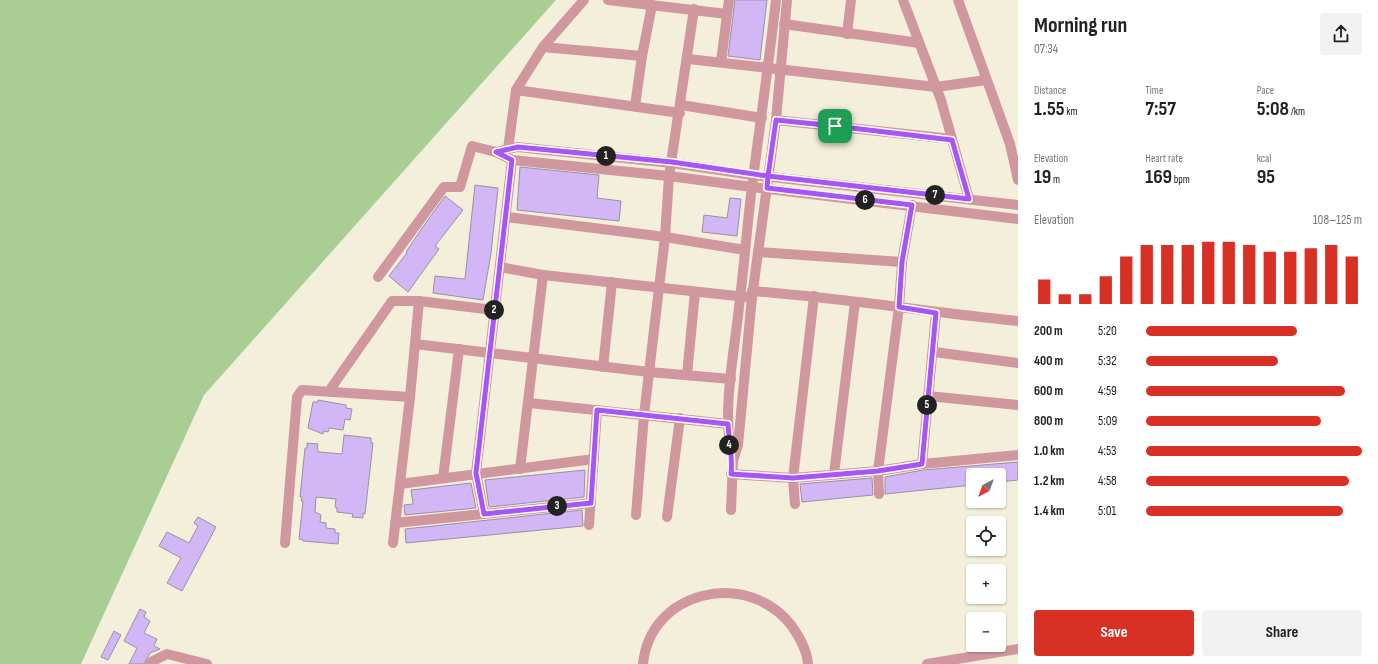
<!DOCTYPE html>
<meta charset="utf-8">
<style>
:root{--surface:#fff;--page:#f2f2f2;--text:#222;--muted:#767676;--accent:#d93025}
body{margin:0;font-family:"Sofia Sans Condensed",sans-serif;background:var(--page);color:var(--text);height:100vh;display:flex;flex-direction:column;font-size:15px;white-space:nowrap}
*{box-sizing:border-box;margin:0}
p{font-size:13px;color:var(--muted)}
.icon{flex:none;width:22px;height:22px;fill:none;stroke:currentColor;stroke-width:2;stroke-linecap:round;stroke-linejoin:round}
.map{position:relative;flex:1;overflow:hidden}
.side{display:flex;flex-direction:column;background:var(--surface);width:360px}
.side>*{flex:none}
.needle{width:26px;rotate:221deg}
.buttons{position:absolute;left:966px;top:468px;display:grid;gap:8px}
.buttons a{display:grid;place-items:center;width:40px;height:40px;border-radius:4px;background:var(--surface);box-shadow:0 1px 3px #0004;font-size:20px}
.pin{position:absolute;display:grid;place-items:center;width:34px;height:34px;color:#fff;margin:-17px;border-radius:8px;box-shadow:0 2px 6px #0006}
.km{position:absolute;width:20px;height:20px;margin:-10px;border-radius:50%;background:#222;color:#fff;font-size:11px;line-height:20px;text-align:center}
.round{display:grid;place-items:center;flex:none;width:42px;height:42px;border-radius:4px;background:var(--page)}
.summary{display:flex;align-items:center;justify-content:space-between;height:68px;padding:0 16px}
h1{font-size:22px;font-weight:700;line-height:30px}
.metrics{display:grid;grid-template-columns:repeat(3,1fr);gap:6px;height:68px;padding:4px 16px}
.metrics div{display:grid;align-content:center}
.metrics b{font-size:20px;font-weight:700}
.metrics small{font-size:11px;font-weight:400}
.metrics p{font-size:11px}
.chart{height:112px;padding:8px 16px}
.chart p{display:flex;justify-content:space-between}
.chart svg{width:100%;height:72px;margin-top:4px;stroke:var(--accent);stroke-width:6}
.action{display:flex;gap:8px;margin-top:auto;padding:8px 16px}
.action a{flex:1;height:46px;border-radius:4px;background:var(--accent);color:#fff;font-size:16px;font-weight:700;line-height:46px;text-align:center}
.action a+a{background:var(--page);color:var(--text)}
ul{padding:0 16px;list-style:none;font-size:13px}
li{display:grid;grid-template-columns:64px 48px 1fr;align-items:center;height:30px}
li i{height:10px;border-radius:5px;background:var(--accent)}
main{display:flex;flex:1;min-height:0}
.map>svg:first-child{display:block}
.green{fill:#a8ce93}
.building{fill:#d2b6f5;stroke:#9891a3}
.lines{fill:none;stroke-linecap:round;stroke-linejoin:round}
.street{stroke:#d0979e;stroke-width:10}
.route-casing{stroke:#fff;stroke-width:8}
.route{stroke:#a855f7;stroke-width:5}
</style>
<main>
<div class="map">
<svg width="1018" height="664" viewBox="0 0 1018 664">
<rect width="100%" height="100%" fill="#f3efdb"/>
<path class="green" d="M0,0H556L204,395L81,664H0Z"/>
<g class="building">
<path d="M735,0H767L760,60L728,56Z"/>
<path d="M520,167L599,175L597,198L621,201L619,221L517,210Z"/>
<path d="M475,185L498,188L491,253L483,300L433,293L435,276L465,279Z"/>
<path d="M445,196L463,210L435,246L439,249L408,292L389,276L407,253L406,252L420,231Z"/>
<path d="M730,198L741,199L737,236L702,232L704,215L727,218Z"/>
<path d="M318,400L346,405V408L352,409L350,420L345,419L343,430L329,428L328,432L324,431L323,434L308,428L313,402H318Z"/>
<path d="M344,435L371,438V443H373L365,514L363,513V518L352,517L353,514L337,512V508L335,507L336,499L316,497L315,512L321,515L320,522L326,523V528L335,529V533H339L338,544L303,541V540L299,539L303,501H301L302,497H300L305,448H307V443L318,444L317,449L319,452L342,454Z"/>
<path d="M1018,462V480L999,482V475H973V485L885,494V477L923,470Z"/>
<path d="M585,470L584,497L489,507L485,480Z"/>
<path d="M872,478L873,495L802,502L800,484Z"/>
<path d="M471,483L476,508L405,515L404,505L413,504L411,490Z"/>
<path d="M582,510L583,526L406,543L405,529Z"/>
<path d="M198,517L216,527L182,591L167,583L181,558L159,546L167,532L189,543L198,526L194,523Z"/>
<path d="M140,609L146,612L144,617L150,621L144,633L157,639L154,646L160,649L150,653L144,664H129L137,648L124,641Z"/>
<path d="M114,631L121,635L108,660L101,657Z"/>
</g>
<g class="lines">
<g class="street">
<path d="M584,0L543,47L516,90L680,113"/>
<path d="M608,0L727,14"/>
<path d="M903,0L941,100L969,199"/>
<path d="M958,0L1010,144L1018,180"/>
<path d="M784,24L919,43"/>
<path d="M847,34L851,0"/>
<path d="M543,47L642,56"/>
<path d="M688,59L936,87L986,80"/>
<path d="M721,62L729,0"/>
<path d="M681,105L762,118"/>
<path d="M635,106L642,56L652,5"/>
<path d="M776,120L952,139"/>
<path d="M508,149L516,90"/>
<path d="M496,152L517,147L672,163L753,175L1018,205"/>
<path d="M507,217L665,237L745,250"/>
<path d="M758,252L902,262"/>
<path d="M500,267L543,275L746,297"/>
<path d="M378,277L444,187H460L472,146L496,152L512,160L669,176L752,187L1018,219"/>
<path d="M752,291C841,298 929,312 1018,321"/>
<path d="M415,344L649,372L731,379"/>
<path d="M934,352L1018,363"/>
<path d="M603,367L612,282"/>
<path d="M687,375L695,292"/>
<path d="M329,391L392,301H419L494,310"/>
<path d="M928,396L1018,405"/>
<path d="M529,403L728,424"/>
<path d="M733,461C721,414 734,355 739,307C744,267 747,227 752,186C760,124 769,62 776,0"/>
<path d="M922,464L936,313"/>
<path d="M520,469L543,275"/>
<path d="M731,474L793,478L878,471L922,464L1018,455"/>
<path d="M834,474L855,302"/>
<path d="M443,478L459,349"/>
<path d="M400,484L594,459"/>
<path d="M879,494L878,471L899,307L902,262L912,205"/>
<path d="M795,504L793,478L814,296"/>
<path d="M731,510L733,461L738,445L752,297L776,120L787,0"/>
<path d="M484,514L476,473L512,160"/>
<path d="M636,515L644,415L665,237L669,176L694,9"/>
<path d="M667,517L680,418"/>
<path d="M395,523L591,503"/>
<path d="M589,525L597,411"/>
<path d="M285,543L297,397L302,390L410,397"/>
<path d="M393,543L410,397L419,301"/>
<path d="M150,664L151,662L167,654L207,664"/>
<path d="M643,664C650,590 747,569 791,625C799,636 807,650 808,664"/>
<path d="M927,664L1018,649"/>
</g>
</g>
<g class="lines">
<g class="route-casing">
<path id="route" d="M835,126L776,120L768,176L672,162L518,147L496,152L512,160L476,473L484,514L591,503L597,410L728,424C729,441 733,457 731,474L793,478L878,471L922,464L936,313L899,307L902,262L912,205L767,188L768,176L969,199L952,140L835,126"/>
</g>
<use href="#route" class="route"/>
</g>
</svg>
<div class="buttons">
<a><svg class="needle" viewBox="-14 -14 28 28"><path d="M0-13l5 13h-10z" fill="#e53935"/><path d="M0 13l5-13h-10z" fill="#767676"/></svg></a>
<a><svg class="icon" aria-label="locate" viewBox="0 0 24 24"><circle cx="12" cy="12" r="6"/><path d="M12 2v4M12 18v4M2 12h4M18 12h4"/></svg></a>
<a>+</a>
<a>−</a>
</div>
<div class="pin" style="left:835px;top:126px;background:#1e9e55"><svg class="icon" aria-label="arrive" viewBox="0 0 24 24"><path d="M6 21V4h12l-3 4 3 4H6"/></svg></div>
<b class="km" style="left:606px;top:156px">1</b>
<b class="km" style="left:494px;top:310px">2</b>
<b class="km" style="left:557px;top:506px">3</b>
<b class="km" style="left:729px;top:445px">4</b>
<b class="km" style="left:927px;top:405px">5</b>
<b class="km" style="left:865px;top:200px">6</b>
<b class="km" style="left:935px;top:195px">7</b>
</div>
<section class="side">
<div class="summary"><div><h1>Morning run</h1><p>07:34</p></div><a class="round"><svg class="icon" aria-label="share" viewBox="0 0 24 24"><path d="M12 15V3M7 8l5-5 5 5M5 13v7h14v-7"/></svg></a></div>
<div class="metrics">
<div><p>Distance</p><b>1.55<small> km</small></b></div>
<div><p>Time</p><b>7:57</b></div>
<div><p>Pace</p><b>5:08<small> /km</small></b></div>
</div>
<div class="metrics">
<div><p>Elevation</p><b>19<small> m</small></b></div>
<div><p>Heart rate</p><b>169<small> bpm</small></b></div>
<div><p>kcal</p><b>95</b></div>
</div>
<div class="chart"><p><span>Elevation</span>108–125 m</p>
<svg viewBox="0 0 160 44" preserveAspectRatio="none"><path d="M5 44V29M15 44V38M25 44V38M35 44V27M45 44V15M55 44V8M65 44V8M75 44V8M85 44V6M95 44V6M105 44V8M115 44V12M125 44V12M135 44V10M145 44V8M155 44V15"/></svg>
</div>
<ul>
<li><b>200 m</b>5:20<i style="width:70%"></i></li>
<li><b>400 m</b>5:32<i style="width:61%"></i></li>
<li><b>600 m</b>4:59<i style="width:92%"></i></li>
<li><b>800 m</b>5:09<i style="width:81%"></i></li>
<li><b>1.0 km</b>4:53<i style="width:100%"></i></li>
<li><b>1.2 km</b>4:58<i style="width:94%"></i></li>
<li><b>1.4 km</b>5:01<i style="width:91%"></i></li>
</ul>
<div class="action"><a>Save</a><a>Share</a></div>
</section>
</main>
